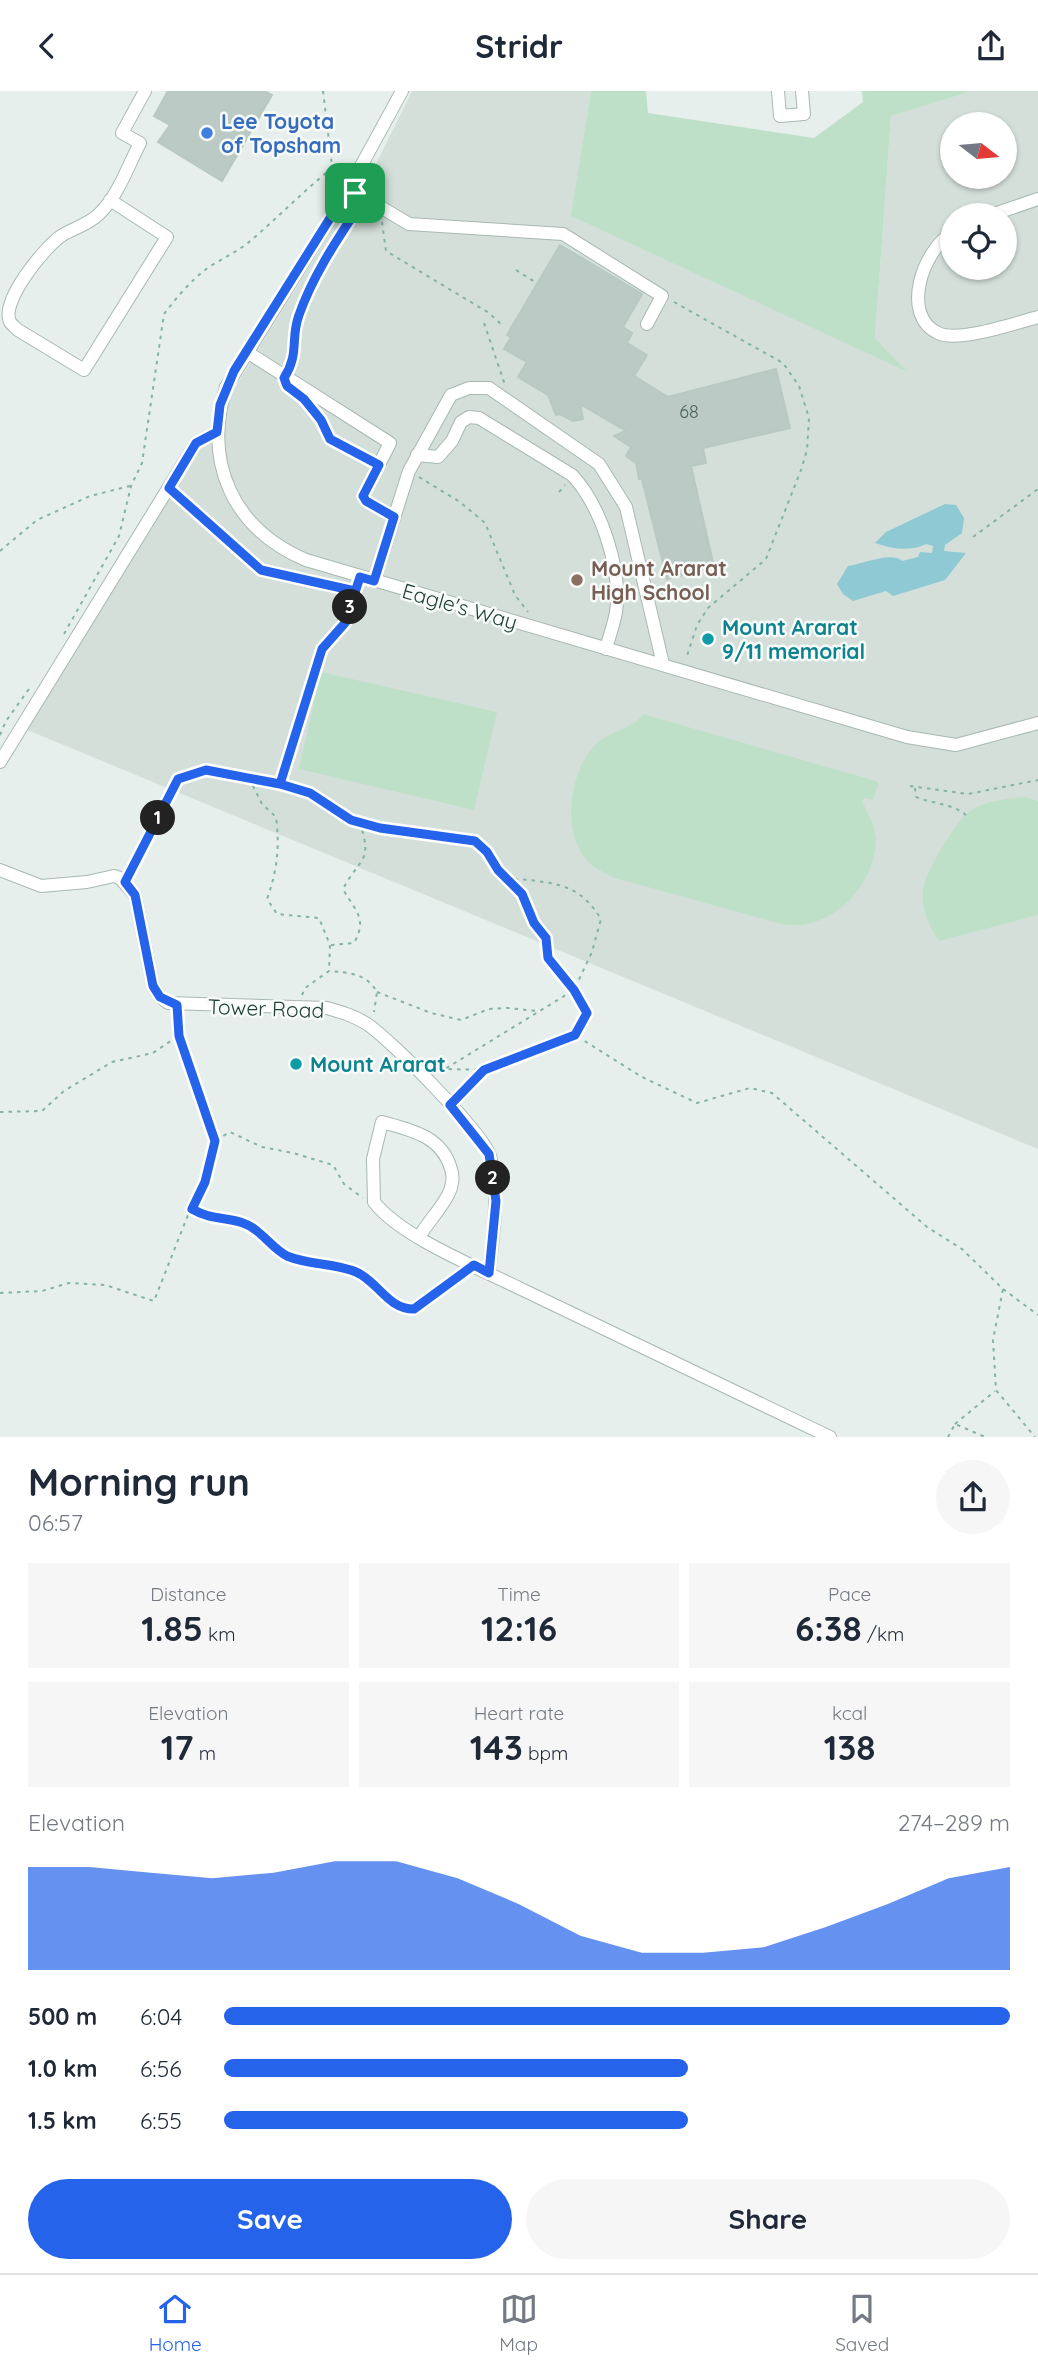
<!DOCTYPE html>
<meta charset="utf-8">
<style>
:root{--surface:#fff;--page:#f6f6f7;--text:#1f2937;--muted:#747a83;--line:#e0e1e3;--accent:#2563eb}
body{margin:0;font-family:Quicksand,sans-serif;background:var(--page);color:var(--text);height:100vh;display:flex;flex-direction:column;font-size:26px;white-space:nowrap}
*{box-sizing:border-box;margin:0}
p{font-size:23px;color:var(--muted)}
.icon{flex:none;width:38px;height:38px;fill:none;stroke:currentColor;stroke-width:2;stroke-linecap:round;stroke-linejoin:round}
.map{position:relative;height:1346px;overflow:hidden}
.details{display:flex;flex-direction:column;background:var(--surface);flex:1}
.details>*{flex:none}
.needle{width:46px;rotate:106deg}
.tools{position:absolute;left:940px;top:21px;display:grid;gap:14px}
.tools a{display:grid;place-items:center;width:77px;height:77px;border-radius:50%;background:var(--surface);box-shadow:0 2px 5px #0004;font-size:35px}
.pin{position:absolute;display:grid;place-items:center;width:60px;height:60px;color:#fff;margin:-30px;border-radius:14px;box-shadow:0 4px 10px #0006}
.km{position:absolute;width:35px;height:35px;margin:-18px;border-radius:50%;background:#222;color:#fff;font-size:19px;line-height:35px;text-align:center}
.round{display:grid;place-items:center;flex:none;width:74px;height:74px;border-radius:37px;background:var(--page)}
.overview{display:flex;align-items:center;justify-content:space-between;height:119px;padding:0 28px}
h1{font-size:38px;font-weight:700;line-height:52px}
.figures{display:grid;grid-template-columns:repeat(3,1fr);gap:10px;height:119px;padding:7px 28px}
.figures div{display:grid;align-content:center;border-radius:0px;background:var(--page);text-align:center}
.figures b{font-size:35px;font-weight:700}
.figures small{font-size:19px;font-weight:400}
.figures p{font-size:19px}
.chart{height:196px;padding:14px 28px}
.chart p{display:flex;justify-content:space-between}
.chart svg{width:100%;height:126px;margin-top:7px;fill:var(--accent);opacity:.7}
.action{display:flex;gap:14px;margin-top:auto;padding:14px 28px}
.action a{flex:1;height:80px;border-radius:42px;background:var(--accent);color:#fff;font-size:28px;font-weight:700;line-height:80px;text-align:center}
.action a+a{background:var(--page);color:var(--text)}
ul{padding:0 28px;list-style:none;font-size:23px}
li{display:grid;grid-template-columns:112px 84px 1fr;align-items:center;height:52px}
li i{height:18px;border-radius:9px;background:var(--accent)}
header{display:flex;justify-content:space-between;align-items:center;height:91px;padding:0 28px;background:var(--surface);font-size:32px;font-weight:700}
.tabs{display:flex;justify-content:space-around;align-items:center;height:98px;border-top:2px solid var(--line);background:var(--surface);font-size:19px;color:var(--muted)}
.tabs a{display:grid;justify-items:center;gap:4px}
.tabs .on{color:var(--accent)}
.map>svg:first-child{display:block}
.built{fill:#d4dfda;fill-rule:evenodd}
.green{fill:#bfe0c8}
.water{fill:#8ec9d4}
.building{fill:#bbcac4;stroke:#b8c9c2;stroke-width:2}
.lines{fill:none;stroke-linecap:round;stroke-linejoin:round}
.minor-casing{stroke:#a8b8b2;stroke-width:14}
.path{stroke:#86b3a5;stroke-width:2;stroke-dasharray:3.5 5;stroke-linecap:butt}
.minor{stroke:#fff;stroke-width:12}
.route-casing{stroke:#fff;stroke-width:14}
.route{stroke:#2563eb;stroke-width:9}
.shop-dot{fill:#3f7fe0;stroke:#f7fbf9;stroke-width:2.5}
.education-dot{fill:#8d6e63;stroke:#f7fbf9;stroke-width:2.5}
.culture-dot{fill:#0f9aa8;stroke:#f7fbf9;stroke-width:2.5}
.labels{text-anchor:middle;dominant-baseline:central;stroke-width:5;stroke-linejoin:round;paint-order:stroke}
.number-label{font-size:18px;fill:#4a645c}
.shop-label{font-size:21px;font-weight:bold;fill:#366cbe;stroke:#f7fbf9;text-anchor:start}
.education-label{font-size:21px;font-weight:bold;fill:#785e54;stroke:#f7fbf9;text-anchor:start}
.street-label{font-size:21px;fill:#24423a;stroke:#f7fbf9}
.culture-label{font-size:21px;font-weight:bold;fill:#0d838f;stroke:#f7fbf9;text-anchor:start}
</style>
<header><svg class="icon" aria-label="back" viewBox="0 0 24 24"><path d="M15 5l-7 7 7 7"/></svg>Stridr<svg class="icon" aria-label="share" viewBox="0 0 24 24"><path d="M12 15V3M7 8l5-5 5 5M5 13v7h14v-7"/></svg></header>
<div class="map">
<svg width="1038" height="1346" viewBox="0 0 1038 1346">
<rect width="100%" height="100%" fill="#e6efeb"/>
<path class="built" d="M412,0H591L572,125L906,279L875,247L891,24L972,0H1038V1058L25,638L347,114L352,110L377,71ZM952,33H1004V86H952ZM952,124H1004V177H952Z"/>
<g class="green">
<path d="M591,0H646L648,22L814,47L863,11L862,0H972L891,25L875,247L908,281L571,125Z"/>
<path d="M321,581L497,621L474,719L299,678Z"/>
<path d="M643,623L879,691L873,709L864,707L862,711C869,723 876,737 876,752C874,788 843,827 806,833C800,835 792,833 785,834L615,787C603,781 592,777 584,766C562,737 570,681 594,655C607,640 633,639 643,623Z"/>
<path d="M1026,706L1038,710V824L939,850C929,836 919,813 924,794C929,776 954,732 969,721C985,709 1007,708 1026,706Z"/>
</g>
<path class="water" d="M945,413L956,414L964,427L962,442L945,454L944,460L966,462L945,489L893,505L886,500L853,510L843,503L837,493L848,475C863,473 892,460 902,470L918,466L920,461L932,462L933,455L926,453C910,461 892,458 875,452L886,441Z"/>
<g class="building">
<path d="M168,0H264L272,4L222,90L158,51L170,34L154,25Z"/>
<path d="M560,154L642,203L623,236L632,242L627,252L647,264L634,285L668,306L776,278L790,337L703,357L706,372L691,375L714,476L667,488L642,388H639L636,372L626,365L631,356L614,345L626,340L580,313L583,328L573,330L560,323L556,324L548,304L518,286L527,271L504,258L511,246L507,244Z"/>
</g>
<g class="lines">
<g class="minor-casing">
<g id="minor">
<path d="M402,0L349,97L226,296C203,372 233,438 306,469L907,646L956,654L1038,632"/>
<path d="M778,0L780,25L804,23L802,0"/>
<path d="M349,97L409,133L563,143L662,205L647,233"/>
<path d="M110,109L167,146L84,279L18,239C15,236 12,234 10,231C0,210 45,156 61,145C73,137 88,134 99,123C118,105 128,75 140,52L122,42L145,0"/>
<path d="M991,124L1038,108"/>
<path d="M952,142C923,159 900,224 938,242C958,252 1015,232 1038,226"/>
<path d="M247,261L390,352L363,405L366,410L394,426"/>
<path d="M417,364L438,366L452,350L461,331L469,326L479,327L572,384C601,415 622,478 616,521C614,533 609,546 606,558"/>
<path d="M374,490L409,380L451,304L469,297H489L599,373L626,416L663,573"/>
<path d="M0,671L196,352L217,341"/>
<path d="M0,779L41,795L87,791L114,785L120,787L135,804L153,895L160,906L168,912L327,917C341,921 355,925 367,933C390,948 483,1042 490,1065C500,1104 493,1143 489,1182"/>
<path d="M419,1146C428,1131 440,1119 448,1104C452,1097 454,1086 451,1078C442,1045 411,1039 382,1031L373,1068L374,1111C401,1146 479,1177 519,1197C623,1247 727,1296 830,1346"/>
</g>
</g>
<g class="path">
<path d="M323,0L332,75"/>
<path d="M382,131L386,160L489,222L504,236"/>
<path d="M516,179L535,191"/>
<path d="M674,211L783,272L799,295L809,327L807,359L801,379L766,468L708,517L697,534L686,568"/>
<path d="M484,232L505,294"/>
<path d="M291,275L294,271L297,228L308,200L358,116"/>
<path d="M311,316L330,348L370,368"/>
<path d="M419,386L460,411L485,432L515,504L528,521"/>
<path d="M559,401L565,394"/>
<path d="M177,405L261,479L354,499"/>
<path d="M973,446L1038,398"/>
<path d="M0,460L37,429L90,405L130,395"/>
<path d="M356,497L345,532L322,558L280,693L310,702L351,729L380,737L475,750C486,760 496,782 507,787C513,789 523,788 529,789C563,793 582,797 601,828L592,861L574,899L445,978L484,979L575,944L642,986L697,1012L750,997L772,1002L927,1136L962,1158L1003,1198L993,1249L996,1299L1035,1346"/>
<path d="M64,543L119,445L131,395L142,372L164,223C177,206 192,188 209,176C225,166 241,159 255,146C281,123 305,99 332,77L337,91"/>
<path d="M0,644L6,630L29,598"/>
<path d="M249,687L262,713L276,726C280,756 277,780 267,808L277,823L319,827L330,854L329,880"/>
<path d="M910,695L968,703L1038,689"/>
<path d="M915,697L916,706C933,713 951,712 966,724"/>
<path d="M130,781L178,688L206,679L279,692"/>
<path d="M508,787L522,803L534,832L546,847L548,867L574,899L587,922L575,943"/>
<path d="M331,854L354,852C368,827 355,820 343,798C360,766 373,772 360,732"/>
<path d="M377,901L431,922L461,929L489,918L508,917L537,920"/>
<path d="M302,904L305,897L329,880C350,882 366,882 377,901L374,921"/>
<path d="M458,1006L483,980"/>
<path d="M0,1021L42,1020L64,1000L112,971L153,962L178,945"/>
<path d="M216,1049L230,1041L262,1056L293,1062L333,1074L344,1093L363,1107"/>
<path d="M193,1119C213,1130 227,1125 245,1133C261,1140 272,1159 288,1165C310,1173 335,1171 357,1181C378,1191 387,1218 414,1218L463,1184"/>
<path d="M1003,1198L1038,1224"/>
<path d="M0,1202L42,1200L69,1192L105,1194L154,1210L188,1124L205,1091L215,1050L179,945L178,925"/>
<path d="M955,1333L995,1300"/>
<path d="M948,1346L955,1333L985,1346"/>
</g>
<use href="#minor" class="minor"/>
</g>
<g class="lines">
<g class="route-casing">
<path id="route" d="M355,102L356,111L360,114C337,149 313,184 299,224C290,248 300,262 284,287L287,295L304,308L321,329L330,348L379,374L363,405L366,410L394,426L374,490L360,486L345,532L322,558L280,693L206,679L178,688L125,791L135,804L153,895L160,906L177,914L179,945L215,1050L205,1091L192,1118C213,1130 224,1125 243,1132C261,1138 271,1157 287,1165C308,1174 335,1172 356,1181C378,1190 387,1218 414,1218L474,1174L489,1182L496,1110L489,1063L450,1014L484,979L575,944L587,922L574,899L548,867L546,847L534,832L522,803L498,779L487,761L475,750L380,737L351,729L310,702L280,693L322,558L345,532L355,500L261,479L169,397L196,352L217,341L220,314L234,280L349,97L355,102"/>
</g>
<use href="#route" class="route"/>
</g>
<circle class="shop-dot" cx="207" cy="42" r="7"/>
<circle class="education-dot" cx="577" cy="489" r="7"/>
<g class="culture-dot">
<circle cx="708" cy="548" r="7"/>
<circle cx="296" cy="973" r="7"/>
</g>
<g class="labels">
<g class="number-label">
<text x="689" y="320">68</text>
</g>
<g class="shop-label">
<text x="221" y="30">Lee Toyota<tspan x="221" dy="24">of Topsham</tspan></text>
</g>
<g class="education-label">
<text x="591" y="477">Mount Ararat<tspan x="591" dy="24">High School</tspan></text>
</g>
<g class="street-label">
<text transform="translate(460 515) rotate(16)">Eagle's Way</text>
<text transform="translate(266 917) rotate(2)">Tower Road</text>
</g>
<g class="culture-label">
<text x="722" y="536">Mount Ararat<tspan x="722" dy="24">9/11 memorial</tspan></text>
<text x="310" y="973">Mount Ararat</text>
</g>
</g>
</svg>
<div class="tools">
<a><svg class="needle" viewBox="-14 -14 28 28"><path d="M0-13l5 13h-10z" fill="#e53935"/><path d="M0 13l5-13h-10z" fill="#747a83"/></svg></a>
<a><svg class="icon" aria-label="locate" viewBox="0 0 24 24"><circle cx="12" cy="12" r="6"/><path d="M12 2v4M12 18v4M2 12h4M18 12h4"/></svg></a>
</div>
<div class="pin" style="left:355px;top:102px;background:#1e9e55"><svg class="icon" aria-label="arrive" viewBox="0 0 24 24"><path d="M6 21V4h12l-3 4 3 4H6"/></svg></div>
<b class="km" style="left:158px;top:727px">1</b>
<b class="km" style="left:493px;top:1087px">2</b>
<b class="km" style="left:350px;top:516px">3</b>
</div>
<section class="details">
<div class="overview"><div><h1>Morning run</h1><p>06:57</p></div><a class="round"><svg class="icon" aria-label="share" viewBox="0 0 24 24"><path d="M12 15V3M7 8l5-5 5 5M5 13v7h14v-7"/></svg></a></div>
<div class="figures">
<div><p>Distance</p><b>1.85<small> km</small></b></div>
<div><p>Time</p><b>12:16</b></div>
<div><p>Pace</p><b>6:38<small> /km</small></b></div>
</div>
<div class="figures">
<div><p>Elevation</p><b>17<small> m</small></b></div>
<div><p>Heart rate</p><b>143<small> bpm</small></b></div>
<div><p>kcal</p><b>138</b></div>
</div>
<div class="chart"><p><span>Elevation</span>274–289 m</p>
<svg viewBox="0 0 160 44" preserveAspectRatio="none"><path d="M0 44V8L10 8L20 10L30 12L40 10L50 6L60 6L70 12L80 21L90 32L100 38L110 38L120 36L130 29L140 21L150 12L160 8V44z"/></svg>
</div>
<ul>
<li><b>500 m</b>6:04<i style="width:100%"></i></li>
<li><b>1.0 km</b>6:56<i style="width:59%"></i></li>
<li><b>1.5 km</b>6:55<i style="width:59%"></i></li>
</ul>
<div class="action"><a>Save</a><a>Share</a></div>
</section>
<nav class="tabs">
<a class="on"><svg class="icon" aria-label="home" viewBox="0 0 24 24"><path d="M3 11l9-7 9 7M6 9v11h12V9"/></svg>Home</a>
<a><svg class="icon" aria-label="map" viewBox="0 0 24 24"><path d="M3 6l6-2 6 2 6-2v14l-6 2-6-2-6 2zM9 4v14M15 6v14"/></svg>Map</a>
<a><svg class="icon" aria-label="saved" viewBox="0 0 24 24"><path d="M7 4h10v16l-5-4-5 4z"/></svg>Saved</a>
</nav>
